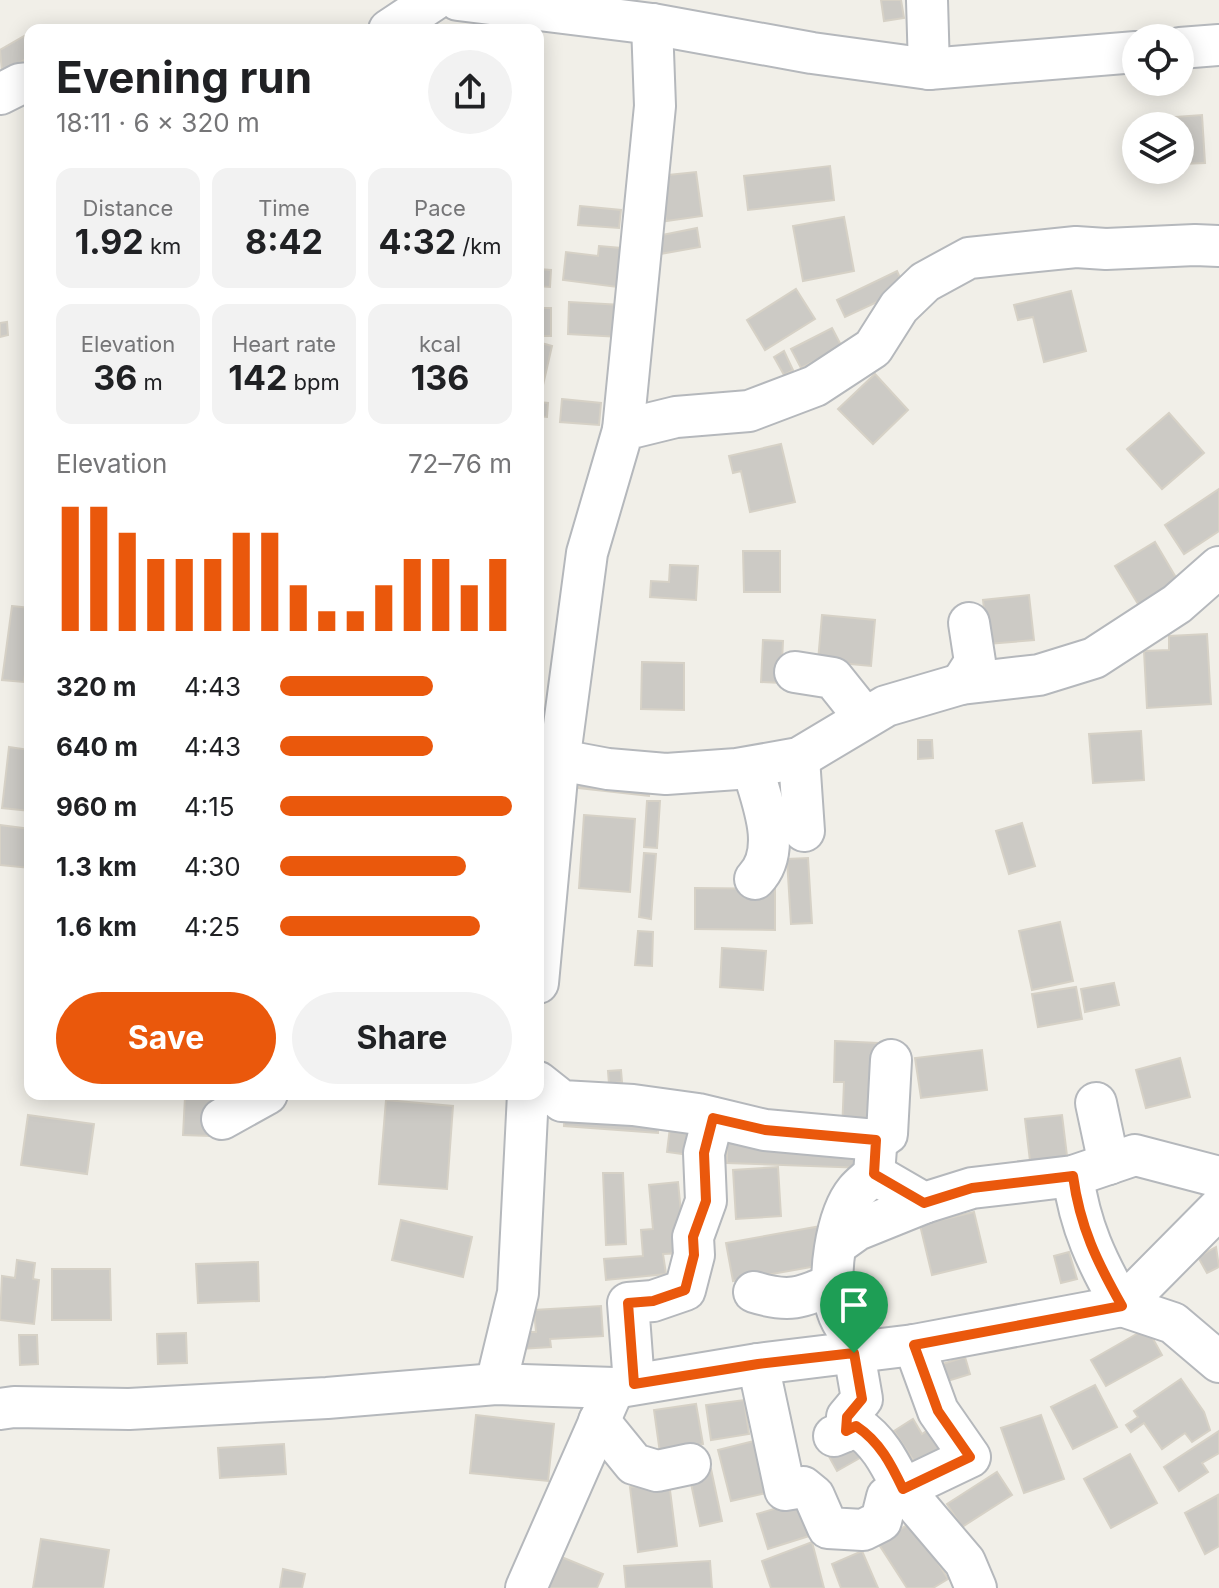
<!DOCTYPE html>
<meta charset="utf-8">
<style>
:root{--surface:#fff;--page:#f2f2f2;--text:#202124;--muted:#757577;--accent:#ea580c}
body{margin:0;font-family:Inter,sans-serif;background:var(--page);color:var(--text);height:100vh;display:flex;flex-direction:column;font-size:30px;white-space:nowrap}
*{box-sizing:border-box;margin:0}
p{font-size:26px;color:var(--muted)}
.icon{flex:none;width:44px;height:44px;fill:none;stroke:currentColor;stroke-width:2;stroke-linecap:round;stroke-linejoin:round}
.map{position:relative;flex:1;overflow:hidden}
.panel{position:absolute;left:24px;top:24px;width:520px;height:1076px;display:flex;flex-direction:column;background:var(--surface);border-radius:16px;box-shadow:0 4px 20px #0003}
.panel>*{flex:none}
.fabs{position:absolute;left:1122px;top:24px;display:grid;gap:16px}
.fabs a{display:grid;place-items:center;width:72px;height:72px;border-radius:50%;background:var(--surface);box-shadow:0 4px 20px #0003;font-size:40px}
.pin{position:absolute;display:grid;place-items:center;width:68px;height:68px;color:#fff;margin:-82px -34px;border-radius:50% 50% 50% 0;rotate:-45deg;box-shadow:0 0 8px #0007}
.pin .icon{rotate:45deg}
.round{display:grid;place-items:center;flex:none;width:84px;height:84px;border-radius:42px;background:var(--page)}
.summary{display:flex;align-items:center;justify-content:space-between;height:136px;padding:0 32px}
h1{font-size:44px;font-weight:700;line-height:60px}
.metrics{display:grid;grid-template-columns:repeat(3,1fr);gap:12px;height:136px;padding:8px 32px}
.metrics div{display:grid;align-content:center;border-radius:16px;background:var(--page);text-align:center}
.metrics b{font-size:34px;font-weight:700}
.metrics small{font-size:22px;font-weight:400}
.metrics p{font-size:22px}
.chart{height:224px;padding:16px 32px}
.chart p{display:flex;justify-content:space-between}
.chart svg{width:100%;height:144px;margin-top:8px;stroke:var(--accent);stroke-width:6}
.cta{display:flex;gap:16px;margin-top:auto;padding:16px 32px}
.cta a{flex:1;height:92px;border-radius:48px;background:var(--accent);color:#fff;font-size:32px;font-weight:700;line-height:92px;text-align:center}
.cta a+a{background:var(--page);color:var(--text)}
ul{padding:0 32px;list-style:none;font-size:26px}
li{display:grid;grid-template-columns:128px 96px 1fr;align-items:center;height:60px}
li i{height:20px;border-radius:10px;background:var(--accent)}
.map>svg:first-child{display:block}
.building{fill:#cccac5;stroke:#d6d1c6;stroke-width:2}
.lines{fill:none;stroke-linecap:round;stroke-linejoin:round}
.street-casing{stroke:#b5b8bc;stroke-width:44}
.street{stroke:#fff;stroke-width:40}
.route-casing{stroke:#fff;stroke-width:16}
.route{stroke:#ea580c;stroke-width:10}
</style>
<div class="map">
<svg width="1219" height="1588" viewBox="0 0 1219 1588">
<rect width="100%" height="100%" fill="#f1efe8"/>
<g class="building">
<path d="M881,0H901L904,18L884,21Z"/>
<path d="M24,36L30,45V57L2,72L0,50Z"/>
<path d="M1202,115L1205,163L1180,164V126H1148V119Z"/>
<path d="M830,166L834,200L748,210L744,176Z"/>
<path d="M696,172L702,216L666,221L659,176Z"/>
<path d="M580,206L621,210L619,228L578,225Z"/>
<path d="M844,217L854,271L803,281L793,226Z"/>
<path d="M697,228L700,247L660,254L657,236Z"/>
<path d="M599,246L621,248L617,287L563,280L566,252L598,256Z"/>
<path d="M538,269L551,270L550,287L538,286Z"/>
<path d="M897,271L905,289L845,317L837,300Z"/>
<path d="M796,289L815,319L765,350L747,320Z"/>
<path d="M1071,291L1086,351L1044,362L1033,317L1018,320L1014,305Z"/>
<path d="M569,302L622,305L620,337L568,334Z"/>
<rect x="538" y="308" width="13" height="28"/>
<path d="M7,322L8,335L0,337V323Z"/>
<path d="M832,328L842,347L801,368L791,349Z"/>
<path d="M538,342L552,346L541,394L538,393Z"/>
<path d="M784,351L793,370L784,375L774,357Z"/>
<path d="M875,374L908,410L873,444L838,409Z"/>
<path d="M562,399L601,403L599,425L560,422Z"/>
<path d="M538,402L548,403L547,417L538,416Z"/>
<path d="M1169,413L1204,453L1162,489L1127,449Z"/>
<path d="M781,444L795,502L750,512L741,471L733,473L729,456Z"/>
<path d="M1219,489V531L1184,554L1165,525Z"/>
<path d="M1155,542L1178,581L1138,604L1115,566Z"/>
<path d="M743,551H780V592H744Z"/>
<path d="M670,565L698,566L696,600L650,597L651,581L669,582Z"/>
<path d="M1029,595L1034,640L988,644L983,600Z"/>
<path d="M12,606L30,608V636L24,682L2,680Z"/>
<path d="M822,615L875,620L871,666L818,661Z"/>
<path d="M1207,634L1211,704L1147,708L1144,651L1169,650V636Z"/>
<path d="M763,640L783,641L781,683L761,682Z"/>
<path d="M642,662L684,663V710L641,709Z"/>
<path d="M1141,731L1144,780L1093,783L1089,734Z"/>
<path d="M918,740H932L933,758L918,759Z"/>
<path d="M9,747L30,750V811L2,808Z"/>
<path d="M580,771L651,779L649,796L579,788Z"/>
<path d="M647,801H660L657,848L644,847Z"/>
<path d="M584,815L635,819L630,892L579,888Z"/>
<path d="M1022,823L1035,866L1009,874L996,831Z"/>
<path d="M0,825L30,829V868L0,865Z"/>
<path d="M644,853L656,854L651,919L639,917Z"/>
<path d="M808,858L812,923L791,924L787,859Z"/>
<path d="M695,888L775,889V930L695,929Z"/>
<path d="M1060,922L1073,981L1032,990L1019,931Z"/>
<path d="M638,931L653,932L652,966L635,965Z"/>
<path d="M722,948L766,951L763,990L720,987Z"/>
<path d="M1114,983L1119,1005L1085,1012L1081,989Z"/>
<path d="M1076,987L1082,1019L1038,1027L1032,994Z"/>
<path d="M835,1041L878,1043L874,1133L842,1132L844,1082H834Z"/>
<path d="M982,1050L987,1090L921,1098L915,1058Z"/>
<path d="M1180,1058L1190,1097L1146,1108L1136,1070Z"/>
<path d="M621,1070L622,1082L609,1084L608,1071Z"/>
<path d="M185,1097L212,1099L210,1136L183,1135Z"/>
<path d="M386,1100L453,1106L447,1189L379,1184Z"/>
<path d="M565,1109L659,1116L658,1133L564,1126Z"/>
<path d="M28,1115L94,1124L87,1174L21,1165Z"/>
<path d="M1062,1115L1068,1164L1031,1169L1025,1119Z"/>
<path d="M671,1119L693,1121L690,1155L667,1152Z"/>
<path d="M727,1141L865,1145V1168L727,1163Z"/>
<path d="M778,1167L781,1216L736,1219L733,1170Z"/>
<path d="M603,1173H623L626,1244L606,1245Z"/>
<path d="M678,1182L685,1253L663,1254L666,1274L606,1280L604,1259L643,1256L641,1230L653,1229L649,1185Z"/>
<path d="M974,1212L986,1262L932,1275L920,1225Z"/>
<path d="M401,1220L472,1237L463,1277L392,1260Z"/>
<path d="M821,1226L828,1264L733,1281L726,1243Z"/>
<path d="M1216,1247L1219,1267L1207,1273L1198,1257Z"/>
<path d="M1069,1252L1077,1279L1061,1283L1054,1256Z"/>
<path d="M17,1260L35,1263L33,1279L39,1280L34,1324L0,1320L2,1276L15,1278Z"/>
<path d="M258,1262L259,1301L198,1303L196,1264Z"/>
<path d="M52,1269H110L111,1320H52Z"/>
<path d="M601,1306L603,1336L550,1339L551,1347L520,1349L519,1332H536L534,1310Z"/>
<path d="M1147,1328L1162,1355L1106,1386L1091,1360Z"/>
<path d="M186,1333L187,1363L158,1364L157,1334Z"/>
<path d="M19,1335H37L38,1364L20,1365Z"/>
<path d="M965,1357L970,1374L941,1383L936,1366Z"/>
<path d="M1181,1379L1204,1412L1210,1430L1192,1442L1185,1433L1162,1449L1144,1423L1131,1432L1126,1425L1138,1417L1134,1411Z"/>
<path d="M1095,1385L1117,1427L1073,1449L1051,1407Z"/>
<path d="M744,1400L749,1434L711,1440L706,1405Z"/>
<path d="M696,1404L703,1444L660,1453L654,1410Z"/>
<path d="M476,1415L554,1424L548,1481L470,1473Z"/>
<path d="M1041,1415L1064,1479L1024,1493L1001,1428Z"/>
<path d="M913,1419L922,1434L931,1428L945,1449L918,1467L894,1431Z"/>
<path d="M1219,1431V1453L1202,1463L1208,1472L1179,1491L1164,1467Z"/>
<path d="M856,1437L867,1454L837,1471L827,1453Z"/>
<path d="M754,1441L766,1493L731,1501L718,1450Z"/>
<path d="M284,1444L286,1474L220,1478L218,1448Z"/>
<path d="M1130,1454L1157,1503L1111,1528L1084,1479Z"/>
<path d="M711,1469L722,1521L700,1526L689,1474Z"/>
<path d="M997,1472L1012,1495L962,1527L947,1504Z"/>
<path d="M669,1482L677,1546L638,1552L630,1487Z"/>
<path d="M1218,1495L1219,1546L1205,1554L1185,1513Z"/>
<path d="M798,1502L809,1536L768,1549L757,1514Z"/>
<path d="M912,1522L948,1579L933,1588H907L878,1543Z"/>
<path d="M41,1539L109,1550L103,1588H33Z"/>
<path d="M812,1542L824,1588H771L762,1561Z"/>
<path d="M862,1551L878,1588H841L832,1564Z"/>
<path d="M559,1556L603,1574L597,1588H547Z"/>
<path d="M710,1561L712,1588H626L624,1566Z"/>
<path d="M283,1569L305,1574L302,1588H280Z"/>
</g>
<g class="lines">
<g class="street-casing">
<g id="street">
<path d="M458,0L652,24L812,53L929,69L1136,52"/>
<path d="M927,0L929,69"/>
<path d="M389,30L434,0"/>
<path d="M1180,48L1219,45"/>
<path d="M0,94L20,84L30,83"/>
<path d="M623,430L655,106L652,24"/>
<path d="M795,672L833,678L865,718"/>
<path d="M961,684L975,662L969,623"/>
<path d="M799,758L804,831"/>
<path d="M560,760L608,769L666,774L737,769L799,758L886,706L961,684L1039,675L1094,658L1177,604L1219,567"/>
<path d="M752,767C762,801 783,850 755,879"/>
<path d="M538,983L557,778L587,553L623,430L676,417L749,411L815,386L873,348L899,307L925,282L969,258L1076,247L1106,249L1195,245L1219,246"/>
<path d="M538,1082L562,1101L633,1105L698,1114L765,1130L876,1140L887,1134L891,1060"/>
<path d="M1096,1103L1109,1164"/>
<path d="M222,1119L267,1094"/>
<path d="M874,1174L924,1203L972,1188L1073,1176L1135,1155L1219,1177"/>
<path d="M1073,1176C1080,1227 1097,1262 1122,1306L1173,1323L1219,1362"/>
<path d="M836,1245L857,1230L924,1203"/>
<path d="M754,1292C789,1303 801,1298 833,1284"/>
<path d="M914,1345L938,1411L970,1457L903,1489L965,1562L976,1588"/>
<path d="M865,1351C854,1339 842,1326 837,1310C826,1281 836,1215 856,1191C861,1185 868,1180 874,1174L876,1148"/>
<path d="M758,1364L785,1490L803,1487L814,1496L828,1528L863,1530L881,1521L887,1497L903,1489C890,1464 880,1442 856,1426L846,1431"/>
<path d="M496,1384L518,1293L528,1094"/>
<path d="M634,1384L628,1303L653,1301L685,1290L694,1255L693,1237L706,1201L704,1153L713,1118"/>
<path d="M0,1409L14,1407L129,1409L327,1398L496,1384L614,1388L758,1364L914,1345L1122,1306L1219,1208"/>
<path d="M599,1421L634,1464L657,1471L690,1464"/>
<path d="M834,1436L846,1431L847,1417L862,1399L854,1353"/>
<path d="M526,1588L614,1388"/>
</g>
</g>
<use href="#street" class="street"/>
</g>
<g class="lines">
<g class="route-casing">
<path id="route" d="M713,1118L765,1130L876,1140L874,1174L924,1203L972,1188L1073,1176C1080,1227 1097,1262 1122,1306L914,1345L938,1411L970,1457L903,1489C891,1464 880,1442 856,1426L846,1431L847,1417L862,1399L854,1353L758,1364L634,1384L628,1303L653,1301L685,1290L694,1255L693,1237L706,1201L704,1153Z"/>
</g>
<use href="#route" class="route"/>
</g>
</svg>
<div class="fabs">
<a><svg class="icon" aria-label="locate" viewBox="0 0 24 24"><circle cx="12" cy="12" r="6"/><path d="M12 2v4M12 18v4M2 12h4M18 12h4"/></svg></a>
<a><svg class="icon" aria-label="layers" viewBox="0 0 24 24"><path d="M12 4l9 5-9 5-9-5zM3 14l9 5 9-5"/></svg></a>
</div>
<div class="pin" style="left:854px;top:1353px;background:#1e9e55"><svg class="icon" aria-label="arrive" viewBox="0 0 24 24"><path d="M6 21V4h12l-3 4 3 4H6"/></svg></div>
<section class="panel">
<div class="summary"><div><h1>Evening run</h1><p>18:11 · 6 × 320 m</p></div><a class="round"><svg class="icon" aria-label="share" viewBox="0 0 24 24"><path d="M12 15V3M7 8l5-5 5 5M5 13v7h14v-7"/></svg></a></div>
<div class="metrics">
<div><p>Distance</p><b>1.92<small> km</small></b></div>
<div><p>Time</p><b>8:42</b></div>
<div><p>Pace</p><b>4:32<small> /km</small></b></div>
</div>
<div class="metrics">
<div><p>Elevation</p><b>36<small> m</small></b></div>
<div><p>Heart rate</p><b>142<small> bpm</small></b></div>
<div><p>kcal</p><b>136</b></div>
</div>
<div class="chart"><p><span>Elevation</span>72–76 m</p>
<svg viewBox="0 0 160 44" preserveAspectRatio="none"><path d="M5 44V6M15 44V6M25 44V14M35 44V22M45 44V22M55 44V22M65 44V14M75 44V14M85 44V30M95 44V38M105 44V38M115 44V30M125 44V22M135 44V22M145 44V30M155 44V22"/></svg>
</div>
<ul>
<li><b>320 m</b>4:43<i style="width:66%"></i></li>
<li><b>640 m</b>4:43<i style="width:66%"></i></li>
<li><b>960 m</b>4:15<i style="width:100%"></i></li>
<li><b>1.3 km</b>4:30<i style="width:80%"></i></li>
<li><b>1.6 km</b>4:25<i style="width:86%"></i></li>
</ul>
<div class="cta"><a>Save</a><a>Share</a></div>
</section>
</div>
